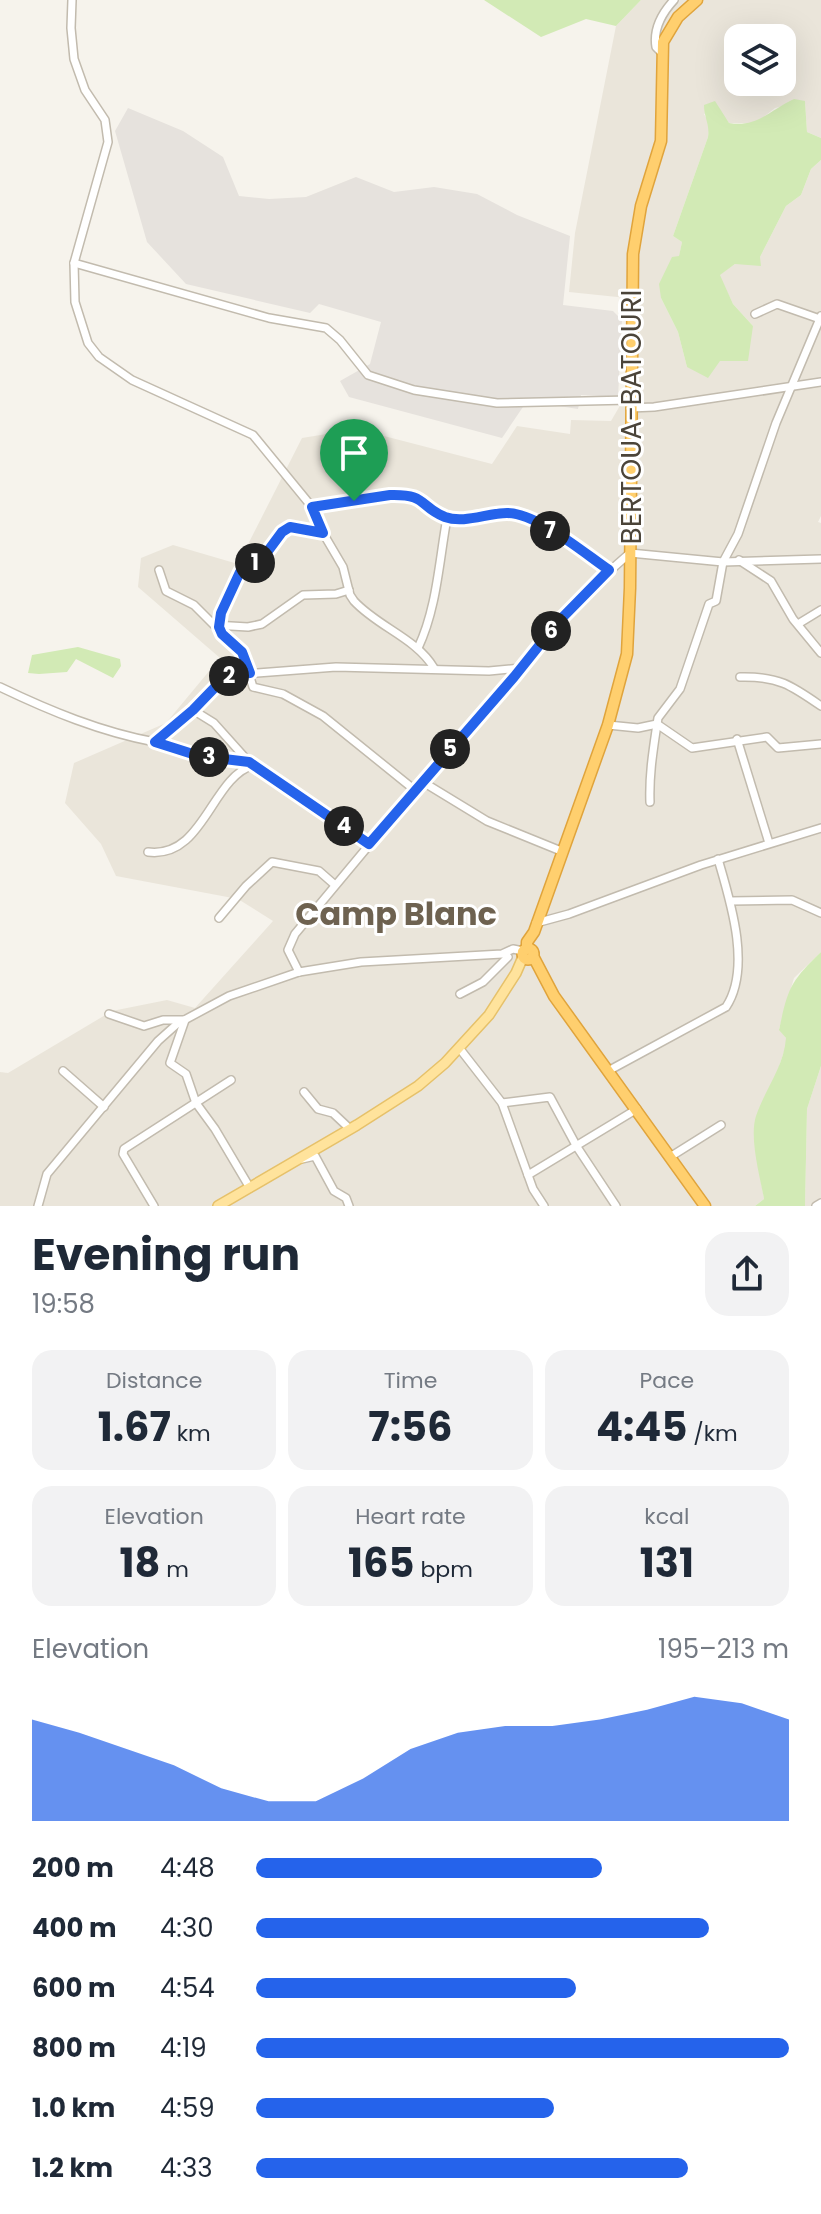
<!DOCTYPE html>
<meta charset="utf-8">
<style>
:root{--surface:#fff;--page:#f2f2f3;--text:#1f2937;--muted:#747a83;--accent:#2563eb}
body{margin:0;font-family:Poppins,sans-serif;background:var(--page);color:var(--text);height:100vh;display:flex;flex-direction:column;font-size:30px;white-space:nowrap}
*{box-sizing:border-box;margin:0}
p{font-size:26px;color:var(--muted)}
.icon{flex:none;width:44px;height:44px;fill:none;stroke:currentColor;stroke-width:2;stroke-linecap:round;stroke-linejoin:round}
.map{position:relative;height:1206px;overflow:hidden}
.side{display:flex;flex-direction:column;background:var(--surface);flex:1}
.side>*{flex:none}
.tools{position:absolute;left:724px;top:24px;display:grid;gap:16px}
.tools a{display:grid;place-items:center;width:72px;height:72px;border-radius:16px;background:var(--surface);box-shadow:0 8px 32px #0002;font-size:40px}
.pin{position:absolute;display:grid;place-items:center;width:68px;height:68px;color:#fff;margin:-82px -34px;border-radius:50% 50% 50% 0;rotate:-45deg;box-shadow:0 0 8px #0007}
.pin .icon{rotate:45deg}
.km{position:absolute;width:40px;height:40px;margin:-20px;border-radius:50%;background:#222;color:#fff;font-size:22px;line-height:40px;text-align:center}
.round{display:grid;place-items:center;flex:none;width:84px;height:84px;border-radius:24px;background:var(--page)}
.head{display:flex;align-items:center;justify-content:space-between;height:136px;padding:0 32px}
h1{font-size:44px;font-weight:700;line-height:60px}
.figures{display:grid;grid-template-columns:repeat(3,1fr);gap:12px;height:136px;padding:8px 32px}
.figures div{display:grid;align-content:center;border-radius:20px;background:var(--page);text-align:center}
.figures b{font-size:40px;font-weight:700}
.figures small{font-size:22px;font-weight:400}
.figures p{font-size:22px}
.chart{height:224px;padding:16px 32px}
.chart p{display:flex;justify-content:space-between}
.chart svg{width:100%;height:144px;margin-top:8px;fill:var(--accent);opacity:.7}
ul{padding:0 32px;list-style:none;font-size:26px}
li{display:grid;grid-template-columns:128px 96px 1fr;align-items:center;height:60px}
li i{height:20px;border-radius:10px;background:var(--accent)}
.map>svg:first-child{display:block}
.residential{fill:#eae5da;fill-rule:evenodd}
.industrial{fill:#e6e2dd}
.green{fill:#d2eab5}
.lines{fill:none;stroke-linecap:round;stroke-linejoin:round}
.minor-casing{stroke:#c2bbae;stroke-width:10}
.major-casing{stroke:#e6c16a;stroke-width:12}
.highway-casing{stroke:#e0a43c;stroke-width:13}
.minor{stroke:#fff;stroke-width:7}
.major{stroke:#ffe39c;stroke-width:9}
.highway{stroke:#ffcf6e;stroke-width:10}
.route-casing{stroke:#fff;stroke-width:16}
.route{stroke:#2563eb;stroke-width:10}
.labels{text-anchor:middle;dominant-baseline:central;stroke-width:6;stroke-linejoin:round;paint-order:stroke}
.street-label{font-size:28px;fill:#4b4439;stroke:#fff}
.quarter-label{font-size:32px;font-weight:bold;fill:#6e6250;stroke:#fff}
</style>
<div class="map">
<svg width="821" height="1206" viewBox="0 0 821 1206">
<rect width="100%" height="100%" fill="#f6f3ec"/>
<g class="residential">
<path d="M641,0H821V138L807,132L805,101L775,108L756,123H729L719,110L704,114L710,125L708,137L673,236L682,242L679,257L661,298L678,332L687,367L720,361L753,326L733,304L719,275L735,264L760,257L786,206L801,195L811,169L821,160V516L818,522L821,523V952L794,978L779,1029L786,1038V1046L773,1084L756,1117L760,1176L764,1199L755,1206H0V1072L8,1073L112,1011L167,1000L195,1008L273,921L238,899L116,876L101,844L65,803L74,763L166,723L220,658L138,587L141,558L173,545L238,564L302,438L357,429L492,464L517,426L570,434L571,420L611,421L625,397L627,298L569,292L575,233L616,26ZM738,38H782V82H738Z"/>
<path d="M821,1066V1206H805L807,1109Z"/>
</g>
<path class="industrial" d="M128,108L183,131L223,157L239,196L269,199L306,197L356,177L394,192L434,187L477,194L517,215L570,236L563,305L613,311L622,320L618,397L581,395L578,409L527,401L502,438L349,397L340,381L370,364L381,322L319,304L310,313L186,284L147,242L115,131Z"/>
<g class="green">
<path d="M484,0H641L616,26L586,19L541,37Z"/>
<path d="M794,99L805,101L807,132L821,138V160L811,169L801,195L786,206L760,257L761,266L735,264L720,275L733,304L753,326L748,361H720L708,378L687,367L678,332L661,298L659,284L672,257L679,256L682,242L673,236L708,137C710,124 704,118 704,105L715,101L729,123C757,128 770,110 794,99Z"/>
<path d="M78,647L120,659L121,666L113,678L76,659L67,672L39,674L28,673L32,655Z"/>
<path d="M821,952V1066L807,1109L805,1206H755L764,1199C760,1176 749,1138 756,1116C765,1089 784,1067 786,1038L779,1030C788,988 790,982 821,952Z"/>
</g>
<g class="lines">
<g class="minor-casing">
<g id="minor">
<path d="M72,0L71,28L74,59L85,90L105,120L108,142L74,263L75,302L88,343L99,357L132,380L253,435L312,507L323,533L343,567L350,595L354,601C378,627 416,638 434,668"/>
<path d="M662,53L656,47C653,29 662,13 674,0"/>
<path d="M74,263L269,318L326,328L340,340L368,375L414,390L497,403L630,400"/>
<path d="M755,314L777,304L820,319"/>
<path d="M630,408L654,407L821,382"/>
<path d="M312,507C334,503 397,490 416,497C429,502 436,516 452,518C470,521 489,512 507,513C537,513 583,553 609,570"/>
<path d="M323,533L290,527L282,532L262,559L240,572L221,613L219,627L222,634L242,652L253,687L283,694L323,716L416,791"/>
<path d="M739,560L771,581L793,619L821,653"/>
<path d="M159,570L166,591L194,605L214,625L248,627L262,624L303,595L336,594L349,590"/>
<path d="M798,624L821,610"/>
<path d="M418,648C437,608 439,561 447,518"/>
<path d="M740,677C778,676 791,685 821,706"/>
<path d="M0,687C50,711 101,732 155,742C181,724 205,689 230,675L336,667L489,671L521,668L588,590L630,553L723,562L821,559"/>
<path d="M193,710L214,723L249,762"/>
<path d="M657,724L692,748L767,737L778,748L821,744"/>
<path d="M608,725L638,728L657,724L658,718L680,689L709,604L716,601L723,562L738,534L776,423L821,316"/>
<path d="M737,739L769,843"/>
<path d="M155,742L199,756L249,762L369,844"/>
<path d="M423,782L487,821L561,851"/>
<path d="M650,802C649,775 653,751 657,724"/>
<path d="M148,852C204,859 211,777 254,765"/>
<path d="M731,901L792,900L821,913"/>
<path d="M219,918L246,886L272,862L319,871L335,885"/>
<path d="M536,923L569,914L701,865L821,828"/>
<path d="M299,972L288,950L295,934L440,760L521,668"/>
<path d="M460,994L483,982L508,957"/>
<path d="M109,1014L144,1026L163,1020H185L170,1063L186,1074L196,1103L215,1129L250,1188"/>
<path d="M460,1049L502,1103L533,1189L544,1206"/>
<path d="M63,1071L104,1107"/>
<path d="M608,1071L726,1007C752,968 730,900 718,859"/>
<path d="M304,1092L318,1109L333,1113L350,1129"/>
<path d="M502,1103L550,1097L577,1147L616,1206"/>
<path d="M670,1157L721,1125"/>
<path d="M302,1159L315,1156L334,1191L346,1198L349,1206"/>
<path d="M528,1175L637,1109"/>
<path d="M38,1206L47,1174L158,1041L177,1024L229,996L299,972L361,962L502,954L513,949L523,951"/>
<path d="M154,1206L123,1154L124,1149L231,1080"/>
<path d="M816,1206L821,1203"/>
</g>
</g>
<g class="major-casing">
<path id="major" d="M218,1206L357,1125L418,1086L445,1063L489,1015L516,973L523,957"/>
</g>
<g class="highway-casing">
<g id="highway">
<circle cx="528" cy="954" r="5.5"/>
<path d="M527,949V942L534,932L608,725L627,654L630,588L633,254L641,206L661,141L663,42L678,17L697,0"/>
<path d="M533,956L554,996L705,1206"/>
</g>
</g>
<use href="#minor" class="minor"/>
<use href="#major" class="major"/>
<use href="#highway" class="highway"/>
</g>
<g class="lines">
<g class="route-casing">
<path id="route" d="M390,495C428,494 418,506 445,517C464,524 487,513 507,513C537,513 584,553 609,570L558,622L514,677L369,844L249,762L199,756L155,742L193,710L222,680L230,675L250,673L242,652L222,634L219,627L221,613L240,572L262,559L282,532L290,527L323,533L312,507Z"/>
</g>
<use href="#route" class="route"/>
</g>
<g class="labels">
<g class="street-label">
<text transform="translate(631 417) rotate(-90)">BERTOUA-BATOURI</text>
</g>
<g class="quarter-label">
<text x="396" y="913">Camp Blanc</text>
</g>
</g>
</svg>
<div class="tools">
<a><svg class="icon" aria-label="layers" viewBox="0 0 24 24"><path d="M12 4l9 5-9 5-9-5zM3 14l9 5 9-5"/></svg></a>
</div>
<div class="pin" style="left:354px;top:501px;background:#1e9e55"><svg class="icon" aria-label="arrive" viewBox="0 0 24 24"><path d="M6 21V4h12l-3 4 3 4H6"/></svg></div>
<b class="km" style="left:255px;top:563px">1</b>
<b class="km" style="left:229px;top:676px">2</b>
<b class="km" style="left:209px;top:757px">3</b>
<b class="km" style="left:344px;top:826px">4</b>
<b class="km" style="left:450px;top:749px">5</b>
<b class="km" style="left:551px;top:631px">6</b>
<b class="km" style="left:550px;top:531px">7</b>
</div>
<section class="side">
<div class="head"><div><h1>Evening run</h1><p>19:58</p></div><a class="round"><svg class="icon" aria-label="share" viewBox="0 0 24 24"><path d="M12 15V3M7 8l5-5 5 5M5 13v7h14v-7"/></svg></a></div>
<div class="figures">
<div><p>Distance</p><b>1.67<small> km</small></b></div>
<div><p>Time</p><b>7:56</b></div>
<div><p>Pace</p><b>4:45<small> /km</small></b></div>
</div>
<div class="figures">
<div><p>Elevation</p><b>18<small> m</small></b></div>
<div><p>Heart rate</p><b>165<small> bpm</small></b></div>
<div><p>kcal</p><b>131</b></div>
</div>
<div class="chart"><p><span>Elevation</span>195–213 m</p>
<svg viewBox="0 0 160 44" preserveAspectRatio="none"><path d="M0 44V13L10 17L20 22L30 27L40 34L50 38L60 38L70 31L80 22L90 17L100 15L110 15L120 13L130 10L140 6L150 8L160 13V44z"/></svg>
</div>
<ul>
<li><b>200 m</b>4:48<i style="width:65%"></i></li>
<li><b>400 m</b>4:30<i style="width:85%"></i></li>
<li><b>600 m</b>4:54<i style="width:60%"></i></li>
<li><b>800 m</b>4:19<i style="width:100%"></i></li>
<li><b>1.0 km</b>4:59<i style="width:56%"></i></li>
<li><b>1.2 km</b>4:33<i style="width:81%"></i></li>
</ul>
</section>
